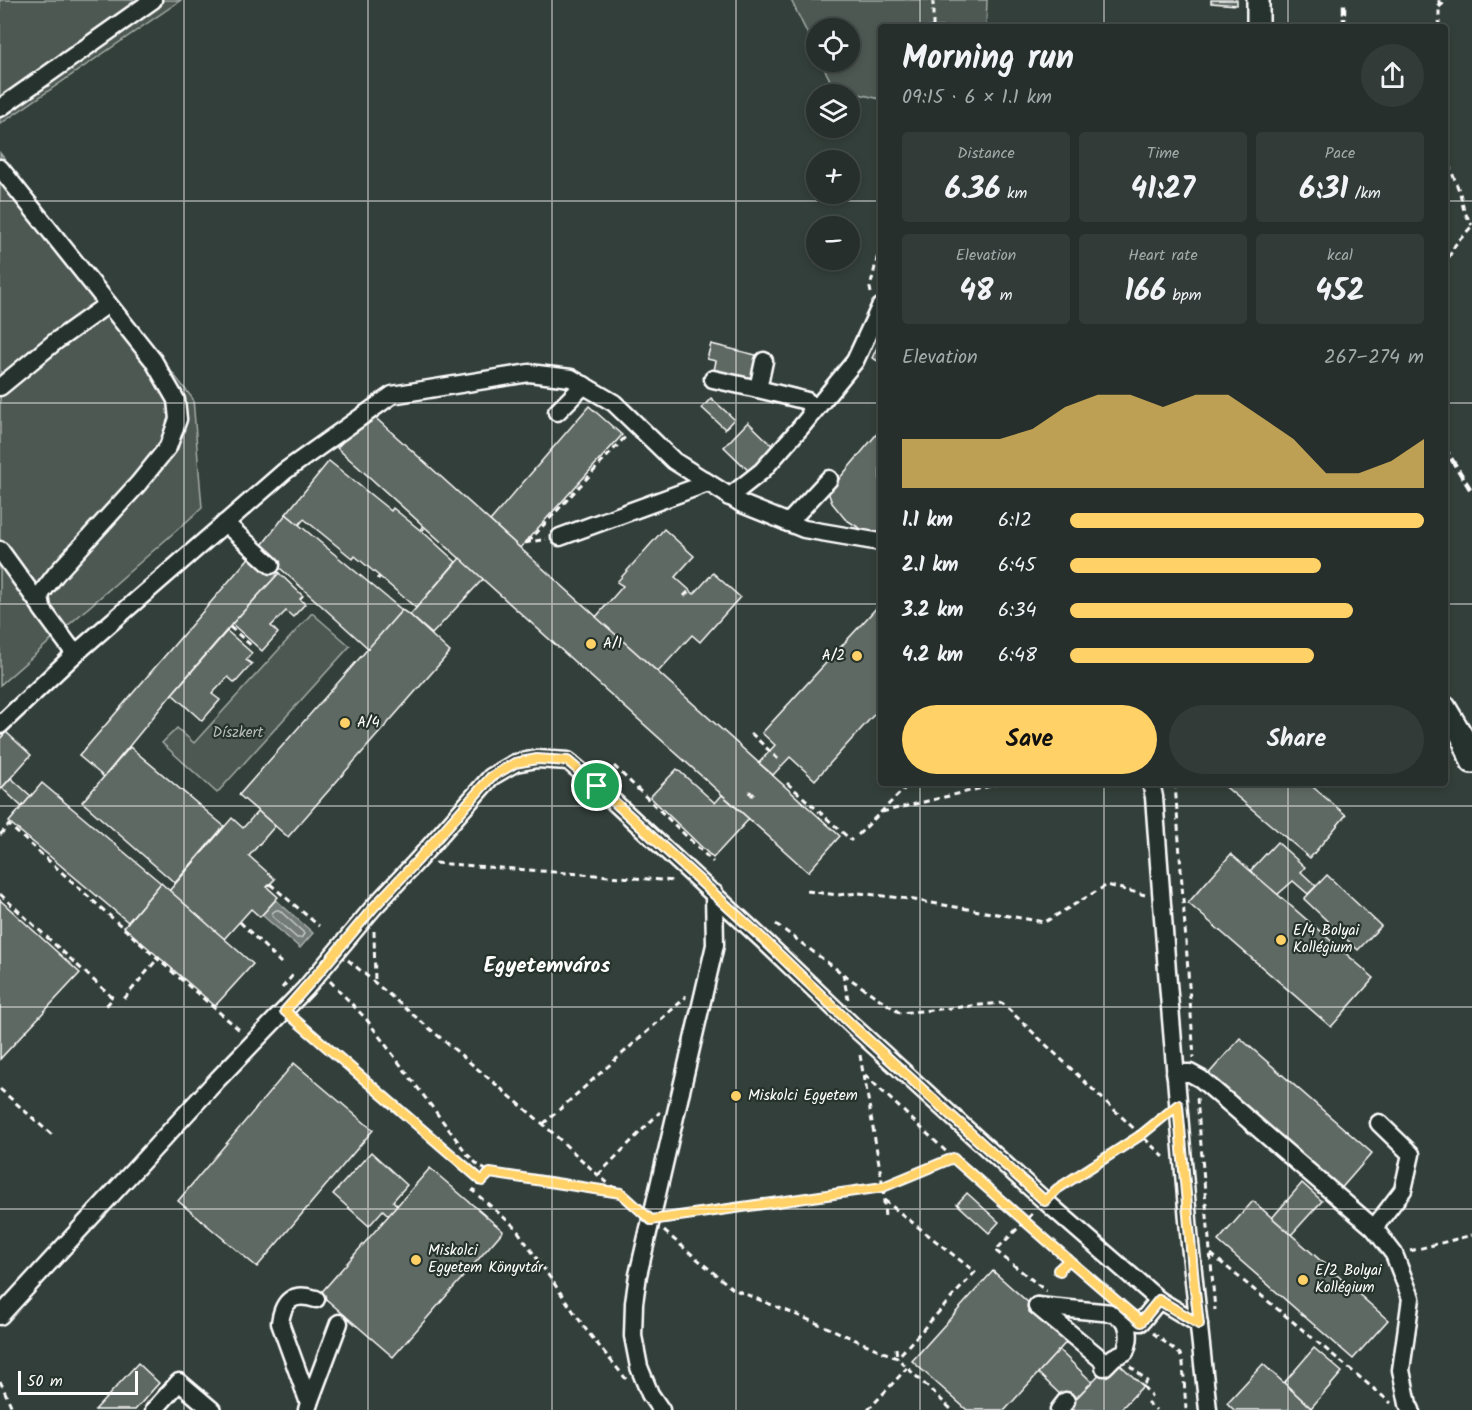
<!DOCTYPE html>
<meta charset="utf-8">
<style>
:root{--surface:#262f2c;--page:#323b38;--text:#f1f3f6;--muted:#a4a9a9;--line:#424a48;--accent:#ffd166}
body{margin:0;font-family:Kalam,sans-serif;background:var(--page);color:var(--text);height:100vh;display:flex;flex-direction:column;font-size:22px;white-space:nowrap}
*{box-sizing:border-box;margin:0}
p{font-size:20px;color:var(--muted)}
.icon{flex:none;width:33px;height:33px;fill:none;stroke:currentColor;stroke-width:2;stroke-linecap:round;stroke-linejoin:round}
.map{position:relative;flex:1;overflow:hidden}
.side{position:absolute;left:878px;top:24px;width:570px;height:762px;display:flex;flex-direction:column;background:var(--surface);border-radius:6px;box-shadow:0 3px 9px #0003,0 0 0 2px var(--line)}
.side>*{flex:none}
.controls{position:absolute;left:806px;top:18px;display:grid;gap:12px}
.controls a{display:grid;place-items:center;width:54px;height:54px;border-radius:50%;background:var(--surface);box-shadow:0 3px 9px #0003,0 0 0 2px var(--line);font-size:30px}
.scale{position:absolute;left:18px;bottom:15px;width:120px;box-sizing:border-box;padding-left:6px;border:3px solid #fff;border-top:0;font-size:16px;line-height:21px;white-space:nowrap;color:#fff;-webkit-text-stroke:4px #26332d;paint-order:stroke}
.pin{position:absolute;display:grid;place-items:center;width:51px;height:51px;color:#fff;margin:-26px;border:3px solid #fff;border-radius:50%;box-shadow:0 2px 6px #0007}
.round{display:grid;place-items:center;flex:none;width:63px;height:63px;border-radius:32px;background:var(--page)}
.headline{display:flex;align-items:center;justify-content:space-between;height:102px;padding:0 24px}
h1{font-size:33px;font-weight:600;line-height:45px}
.stats{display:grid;grid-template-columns:repeat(3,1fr);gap:9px;height:102px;padding:6px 24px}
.stats div{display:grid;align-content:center;border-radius:6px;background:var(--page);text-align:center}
.stats b{font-size:30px;font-weight:600}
.stats small{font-size:16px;font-weight:400}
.stats p{font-size:16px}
.chart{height:168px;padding:12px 24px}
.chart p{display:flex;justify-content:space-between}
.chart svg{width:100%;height:108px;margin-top:6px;fill:var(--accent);opacity:.7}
.primary-button{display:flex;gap:12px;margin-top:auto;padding:12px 24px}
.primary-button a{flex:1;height:69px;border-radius:36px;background:var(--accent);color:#111;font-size:24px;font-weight:600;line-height:69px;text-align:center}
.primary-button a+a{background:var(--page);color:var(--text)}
ul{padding:0 24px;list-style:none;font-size:20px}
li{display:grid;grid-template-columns:96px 72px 1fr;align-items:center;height:45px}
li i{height:15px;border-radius:8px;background:var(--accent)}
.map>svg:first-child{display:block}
.green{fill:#4d5853;stroke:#a6aca9;stroke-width:1.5}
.water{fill:#737b78;stroke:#abb0ae;stroke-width:1.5}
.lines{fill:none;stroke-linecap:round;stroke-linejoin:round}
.shore{stroke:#c7cac9;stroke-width:1.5}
.building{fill:#5f6964;stroke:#fff;stroke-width:1.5}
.minor-casing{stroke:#fff;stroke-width:21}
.major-casing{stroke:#fff;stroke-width:26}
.path{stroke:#fff;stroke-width:3;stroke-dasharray:6 4.5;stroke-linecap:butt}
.minor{stroke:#26332d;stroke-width:16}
.major{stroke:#26332d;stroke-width:21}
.rail{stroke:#fff;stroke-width:4.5;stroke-dasharray:9 4.5;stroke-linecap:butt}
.path-bridge{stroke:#fff;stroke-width:3;stroke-dasharray:6 4.5;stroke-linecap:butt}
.route-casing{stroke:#fff;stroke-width:12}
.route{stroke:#ffd166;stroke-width:8}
.grid{fill:none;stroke:#fff;stroke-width:1.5;stroke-opacity:0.55}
.poi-dot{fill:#ffd166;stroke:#26332d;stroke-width:2}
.labels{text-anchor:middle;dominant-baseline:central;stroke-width:4.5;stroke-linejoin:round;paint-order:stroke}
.poi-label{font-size:15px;fill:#fff;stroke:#26332d;text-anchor:start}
.park-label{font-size:15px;fill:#b8bcba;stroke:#26332d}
.district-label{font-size:21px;font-weight:bold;fill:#fff;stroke:#26332d}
</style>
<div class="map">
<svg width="1472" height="1410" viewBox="0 0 1472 1410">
<rect width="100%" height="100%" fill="#333f3a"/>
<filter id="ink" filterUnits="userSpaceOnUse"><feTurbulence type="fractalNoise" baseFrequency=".0167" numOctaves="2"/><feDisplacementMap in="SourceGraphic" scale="12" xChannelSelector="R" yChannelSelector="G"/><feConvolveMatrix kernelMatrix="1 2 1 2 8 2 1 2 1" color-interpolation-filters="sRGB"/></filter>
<g filter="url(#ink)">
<g class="green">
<path d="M0,0H181L0,124Z"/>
<path d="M791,0H987L986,27H880V99L834,88L821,62H849V28H816V51Z"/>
<path d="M0,153L193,399L202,508L0,685Z"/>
<path d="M312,613L350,646L217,793L162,743L177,728L194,743Z"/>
</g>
<path class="water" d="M276,900L313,933L300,948L262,915Z"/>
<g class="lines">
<path class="shore" d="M276,910H279L303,932L304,934L301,938H297L273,917L272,913Z"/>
</g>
<g class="building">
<path d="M1211,0H1237V5L1211,3Z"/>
<path d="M880,341V362L872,358Z"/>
<path d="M711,344L760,356L753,385L713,375L716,361L707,359Z"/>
<path d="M711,398L734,419L725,429L702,408Z"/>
<path d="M589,406L622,435L520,548L490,521Z"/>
<path d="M369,412L840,836L808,872L337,448Z"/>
<path d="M748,422L777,450L753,475L724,447Z"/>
<path d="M880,430V537L864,531L845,519L832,503L828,492Z"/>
<path d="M329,461L391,511L393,508L420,530L422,527L424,529L422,531L456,562L416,608L380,577L379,579L377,578L379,576L355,556L353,559L304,519L299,525L286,514Z"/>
<path d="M286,514L402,610L369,649L259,549Z"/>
<path d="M664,529L694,556L675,577L694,594L713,573L740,597L700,642L692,635L658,672L596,617L623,586L617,582Z"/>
<path d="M253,553L279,573L232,624L172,694L104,777L79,756Z"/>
<path d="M460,558L483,579L432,634L410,615Z"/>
<path d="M279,573L303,596L300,599L305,604L293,617L286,611L271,626L278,633L262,651L232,624Z"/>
<path d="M880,604V708L815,780L790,757L773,775L759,763L775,745L762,733Z"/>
<path d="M402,610L410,615L450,652L288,837L239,795Z"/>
<path d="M227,631L252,653L246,660L252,664L235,683L228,677L212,694L220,700L202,721L172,694Z"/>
<path d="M6,732L31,755L0,790V739Z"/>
<path d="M130,747L224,826L175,883L82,802Z"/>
<path d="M677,769L715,803L722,795L749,819L713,858L650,797Z"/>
<path d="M11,778L31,796L22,807L2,788Z"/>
<path d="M42,783L161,883L128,922L9,822Z"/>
<path d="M1221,783H1308L1346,815L1310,858Z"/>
<path d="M258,811L275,826L249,856L275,879L267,887L278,897L260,917L251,909L224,939L169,891L232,818L243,828Z"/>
<path d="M1277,842L1305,867L1301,872L1316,886L1308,894L1293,881L1277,895L1250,871Z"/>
<path d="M1231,854L1374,978L1331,1027L1188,903Z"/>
<path d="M1327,875L1381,926L1358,950L1304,899Z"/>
<path d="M161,883L253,964L215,1006L124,927Z"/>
<path d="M0,900L80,973L0,1059Z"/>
<path d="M1240,1038L1372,1153L1338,1192L1205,1078Z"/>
<path d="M294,1063L373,1130L257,1267L178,1201Z"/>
<path d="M371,1152L407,1185L393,1201L397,1205L388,1215L383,1210L369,1226L333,1194Z"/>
<path d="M430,1168L503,1231L393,1357L320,1294Z"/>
<path d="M1302,1183L1322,1201L1291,1235L1272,1218Z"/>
<path d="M967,1193L999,1222L989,1233L957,1204Z"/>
<path d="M1253,1201L1388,1320L1353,1359L1218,1241Z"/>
<path d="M993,1271L1069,1339L1005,1410H967L912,1361Z"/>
<path d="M1314,1348L1342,1372L1311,1408L1284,1383Z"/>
<path d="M1059,1350L1092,1382L1070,1404L1038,1373Z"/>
<path d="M1114,1359L1143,1386L1120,1410H1065Z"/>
<path d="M138,1363L159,1383L135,1410H95Z"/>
<path d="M1263,1364L1284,1383L1313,1410H1234L1227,1403Z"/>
</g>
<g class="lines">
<g class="minor-casing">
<g id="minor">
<path d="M0,108L153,0"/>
<path d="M0,168L153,360L176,400L178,419L168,447L138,484L56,574L40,595L42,609L75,654"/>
<path d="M713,379L758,389L764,361"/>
<path d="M0,387L56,341L108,304"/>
<path d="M758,389L807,401L810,407L811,414"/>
<path d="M557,412L584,385"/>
<path d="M729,497L762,471L801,427L855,361L880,307"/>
<path d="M225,523L271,565"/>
<path d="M788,523L829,479"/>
<path d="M560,537L708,483"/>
<path d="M0,550L42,608"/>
<path d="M0,725L75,654L285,471L392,395L529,373L571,378L614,403L674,461L742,504L804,529L880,542"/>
<path d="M1151,783L1154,797L1167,971L1190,1244L1208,1410"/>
<path d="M1175,1073H1190L1201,1079L1374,1228"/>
<path d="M1379,1123L1411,1154L1403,1190L1374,1228L1394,1254L1411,1298L1401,1370L1408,1404L1411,1410"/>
<path d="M1037,1306L1113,1313L1125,1320L1141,1322L1159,1300"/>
<path d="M1037,1306L1107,1364"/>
<path d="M0,1316L218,1079L305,989L373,908L417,861L491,777L515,763L537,759L568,761L586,776L763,940L854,1027L1045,1201L1159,1300L1199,1324"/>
<path d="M1104,1367L1114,1357L1125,1352C1130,1340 1130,1332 1125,1320"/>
<path d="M309,1403L339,1323"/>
<path d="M154,1410L179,1382L212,1410"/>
<path d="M307,1410L309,1403L280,1323C283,1300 293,1292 316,1299"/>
<path d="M661,1410L650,1394L639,1367L633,1336L634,1303L638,1275L651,1220L715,945L714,893"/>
<path d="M1059,1410L1066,1401"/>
</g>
</g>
<g class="major-casing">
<g id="major">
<path d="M1258,27V0"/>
<path d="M1444,706L1462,736L1472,762"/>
</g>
</g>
<g class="path">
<path d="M1439,0V27"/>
<path d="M1439,7L1447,0"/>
<path d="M933,27V0"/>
<path d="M1444,112L1449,165L1460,193L1464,211L1472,225"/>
<path d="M1444,267L1455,245L1472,226"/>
<path d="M871,293L870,288L880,246"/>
<path d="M528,542L627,435"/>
<path d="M525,543L546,539"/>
<path d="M684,596L690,590"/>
<path d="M230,627L253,647"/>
<path d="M751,733L781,762"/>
<path d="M614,766L713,862"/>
<path d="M787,783L852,841"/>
<path d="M1175,783L1194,1058"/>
<path d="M749,794L751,791"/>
<path d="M751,796L754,793"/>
<path d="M882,812L1003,783"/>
<path d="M0,835L9,825L160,961L242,1032"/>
<path d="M858,835L910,783"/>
<path d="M435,863L674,881"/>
<path d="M270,884L319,926"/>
<path d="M807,891L837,895L859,893L908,899L1045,922L1107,885L1145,895"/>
<path d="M0,894L113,998L106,1006"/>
<path d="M240,922L281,963"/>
<path d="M776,924L843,974L900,1013L1002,1003L1166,1159"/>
<path d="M374,931L375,983"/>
<path d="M348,960L543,1124L598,1175L637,1207"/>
<path d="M843,974L848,999"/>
<path d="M330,981L367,1020L468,1155L478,1165L490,1173L618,1192"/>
<path d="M282,988L293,975"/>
<path d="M297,1021L482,1181L490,1173"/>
<path d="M860,1055L863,1073L953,1158L1112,1297"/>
<path d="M864,1075L883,1187L885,1218"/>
<path d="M0,1089L52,1135"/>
<path d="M1197,1098L1215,1310"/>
<path d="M543,1124L685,998V995"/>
<path d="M598,1175L660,1112"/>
<path d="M482,1181L473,1191L515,1227L587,1331L626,1379"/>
<path d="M1055,1191L1141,1135L1163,1117"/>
<path d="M884,1200L975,1272L897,1358"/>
<path d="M667,1218L883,1187L953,1159"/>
<path d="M664,1231L733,1289L831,1329L897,1358L952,1410"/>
<path d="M998,1248L1035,1211"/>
<path d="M996,1251L1046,1291"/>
<path d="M1410,1251L1472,1235"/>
<path d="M1211,1254L1391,1403"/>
<path d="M1060,1269V1271L1058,1270L1069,1260"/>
<path d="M1153,1333L1180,1354L1183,1363L1186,1410"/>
<path d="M896,1348L897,1358"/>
<path d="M1130,1366L1147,1381L1143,1385"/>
<path d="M0,1381L13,1410"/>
<path d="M1143,1386L1152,1397"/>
<path d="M1147,1402L1156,1410"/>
<path d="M868,1410L907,1368"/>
</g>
<use href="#minor" class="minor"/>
<use href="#major" class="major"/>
<g class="rail">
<path d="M1344,27V0"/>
<path d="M1444,447L1472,492"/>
</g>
<path class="path-bridge" d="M124,999L159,957"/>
</g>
</g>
<g class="lines" filter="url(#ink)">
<g class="route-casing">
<path id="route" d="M597,786L568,761L537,759L515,763L491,777L417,861L373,908L321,970L285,1011L482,1181L490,1173L621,1193L651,1220L883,1187L953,1158L1069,1260L1060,1269V1271L1058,1270L1069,1260L1141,1322L1159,1300L1199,1324L1194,1282L1178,1105L1141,1135L1057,1189L1045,1201L854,1027L763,939L597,786"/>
</g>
<use href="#route" class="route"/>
</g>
<path class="grid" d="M184,0V1410M368,0V1410M552,0V1410M736,0V1410M920,0V27M1104,0V27M1288,0V27M0,201H880M1444,201H1472M0,403H880M1444,403H1472M0,604H880M1444,604H1472M920,783V1410M1104,783V1410M1288,783V1410M0,806H1472M0,1007H1472M0,1209H1472"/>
<g class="poi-dot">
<circle cx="591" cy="644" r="6"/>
<circle cx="857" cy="656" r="6"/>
<circle cx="345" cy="723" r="6"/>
<circle cx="1281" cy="940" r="6"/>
<circle cx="736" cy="1096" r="6"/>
<circle cx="416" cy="1260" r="6"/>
<circle cx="1303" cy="1280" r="6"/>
</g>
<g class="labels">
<g class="poi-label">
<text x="603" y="644">A/1</text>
<text x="845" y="656" text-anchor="end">A/2</text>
<text x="357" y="723">A/4</text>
<text x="1293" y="931">E/4 Bolyai<tspan x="1293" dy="17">Kollégium</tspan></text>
<text x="748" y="1096">Miskolci Egyetem</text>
<text x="428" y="1251">Miskolci<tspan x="428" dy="17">Egyetem Könyvtár</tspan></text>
<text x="1315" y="1271">E/2 Bolyai<tspan x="1315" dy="17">Kollégium</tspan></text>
</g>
<g class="park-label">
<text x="238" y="733">Díszkert</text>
</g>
<g class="district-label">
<text x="547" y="966">Egyetemváros</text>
</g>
</g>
</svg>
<div class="controls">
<a><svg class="icon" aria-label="locate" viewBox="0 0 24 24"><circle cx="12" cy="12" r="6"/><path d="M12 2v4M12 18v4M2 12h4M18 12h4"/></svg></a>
<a><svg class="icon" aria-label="layers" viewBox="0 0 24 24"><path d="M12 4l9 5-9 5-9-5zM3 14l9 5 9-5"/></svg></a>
<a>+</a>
<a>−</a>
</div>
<div class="scale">50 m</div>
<div class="pin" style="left:597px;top:786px;background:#1e9e55"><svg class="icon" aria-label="arrive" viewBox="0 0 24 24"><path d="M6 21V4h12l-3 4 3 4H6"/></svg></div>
<section class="side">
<div class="headline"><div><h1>Morning run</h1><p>09:15 · 6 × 1.1 km</p></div><a class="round"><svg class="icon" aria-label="share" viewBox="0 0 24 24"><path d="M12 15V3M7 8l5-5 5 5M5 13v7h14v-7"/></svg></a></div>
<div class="stats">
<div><p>Distance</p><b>6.36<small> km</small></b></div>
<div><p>Time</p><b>41:27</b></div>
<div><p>Pace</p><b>6:31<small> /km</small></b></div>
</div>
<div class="stats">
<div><p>Elevation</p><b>48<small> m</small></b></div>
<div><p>Heart rate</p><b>166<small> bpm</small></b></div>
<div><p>kcal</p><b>452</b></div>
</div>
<div class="chart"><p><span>Elevation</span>267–274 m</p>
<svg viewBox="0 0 160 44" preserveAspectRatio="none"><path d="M0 44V24L10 24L20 24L30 24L40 20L50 11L60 6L70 6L80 11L90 6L100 6L110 15L120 24L130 38L140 38L150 33L160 24V44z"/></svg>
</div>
<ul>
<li><b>1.1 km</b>6:12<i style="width:100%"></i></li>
<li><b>2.1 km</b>6:45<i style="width:71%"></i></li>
<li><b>3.2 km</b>6:34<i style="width:80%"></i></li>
<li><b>4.2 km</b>6:48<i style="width:69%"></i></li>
</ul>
<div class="primary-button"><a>Save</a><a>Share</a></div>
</section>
</div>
